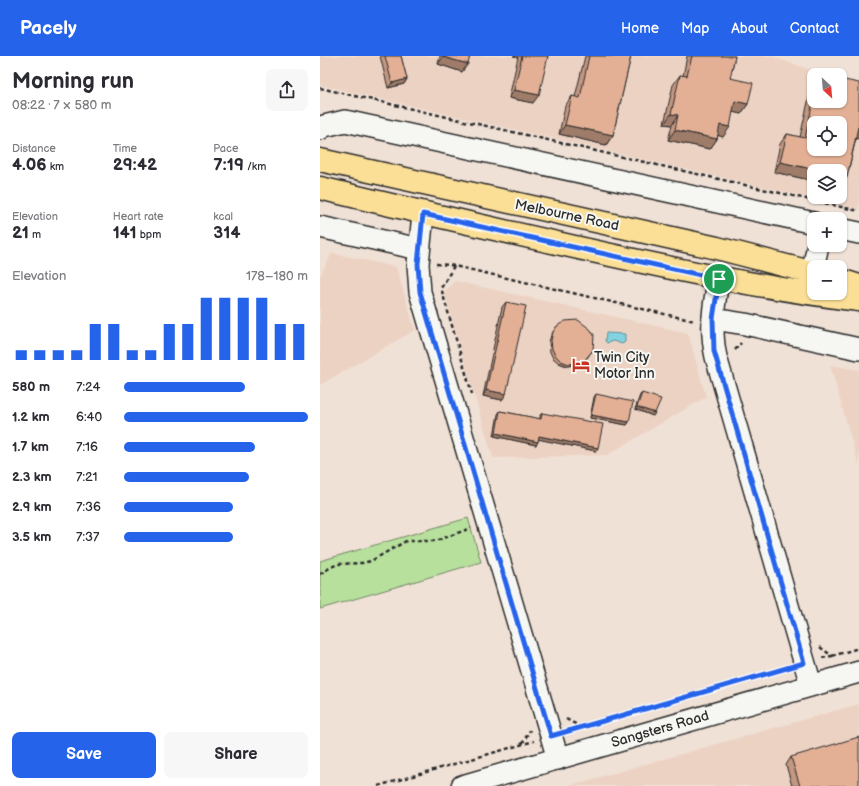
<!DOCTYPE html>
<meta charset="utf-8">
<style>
:root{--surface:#fff;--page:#f7f7f7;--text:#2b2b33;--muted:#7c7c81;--accent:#2563eb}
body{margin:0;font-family:"Balsamiq Sans",sans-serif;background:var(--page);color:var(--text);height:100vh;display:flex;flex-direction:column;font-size:15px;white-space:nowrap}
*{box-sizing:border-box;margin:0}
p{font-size:13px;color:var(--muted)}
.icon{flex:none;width:22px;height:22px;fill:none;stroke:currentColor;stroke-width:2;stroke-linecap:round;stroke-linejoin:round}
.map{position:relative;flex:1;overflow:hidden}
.sheet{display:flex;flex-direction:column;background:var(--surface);width:320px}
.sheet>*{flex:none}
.needle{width:26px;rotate:154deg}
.buttons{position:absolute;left:487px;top:12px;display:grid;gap:8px}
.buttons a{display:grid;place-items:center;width:40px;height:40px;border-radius:8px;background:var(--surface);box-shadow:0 1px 3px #0004;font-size:20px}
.pin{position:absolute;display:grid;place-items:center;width:34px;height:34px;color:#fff;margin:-17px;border:2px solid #fff;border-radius:50%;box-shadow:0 1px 4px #0007}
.round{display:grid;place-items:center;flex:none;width:42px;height:42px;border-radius:8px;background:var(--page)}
.overview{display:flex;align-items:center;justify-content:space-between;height:68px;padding:0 12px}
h1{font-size:22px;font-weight:600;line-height:30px}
.stats{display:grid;grid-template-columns:repeat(3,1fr);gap:6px;height:68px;padding:4px 12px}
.stats div{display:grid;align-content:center}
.stats b{font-size:17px;font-weight:600}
.stats small{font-size:11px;font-weight:400}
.stats p{font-size:11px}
.chart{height:112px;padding:8px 12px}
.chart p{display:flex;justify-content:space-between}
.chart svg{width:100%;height:72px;margin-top:4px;stroke:var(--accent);stroke-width:6}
.cta{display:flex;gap:8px;margin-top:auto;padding:8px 12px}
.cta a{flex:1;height:46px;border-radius:8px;background:var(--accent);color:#fff;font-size:16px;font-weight:600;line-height:46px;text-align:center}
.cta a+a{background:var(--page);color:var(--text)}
ul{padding:0 12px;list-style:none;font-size:13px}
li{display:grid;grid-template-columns:64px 48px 1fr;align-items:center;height:30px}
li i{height:10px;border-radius:5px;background:var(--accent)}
header{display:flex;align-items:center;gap:24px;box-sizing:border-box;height:56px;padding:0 20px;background:var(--accent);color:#fff}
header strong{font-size:19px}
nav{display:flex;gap:22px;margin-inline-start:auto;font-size:14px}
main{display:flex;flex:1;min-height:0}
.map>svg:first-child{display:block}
.built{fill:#ecd2c3;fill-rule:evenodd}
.green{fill:#b7e09d;stroke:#718664}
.water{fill:#83d2e1;stroke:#608f98}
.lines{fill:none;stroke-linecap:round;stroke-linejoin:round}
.minor-casing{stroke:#2b2b2b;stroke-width:24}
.major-casing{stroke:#2b2b2b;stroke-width:25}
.path{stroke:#2b2b2b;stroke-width:2.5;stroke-dasharray:4 3;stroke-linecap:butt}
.minor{stroke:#f6f6f2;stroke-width:21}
.major{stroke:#fbdf96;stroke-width:22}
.wall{fill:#c39781;stroke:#2b2b2b}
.shaded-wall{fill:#9f7b69;stroke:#2b2b2b}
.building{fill:#e3b096;stroke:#2b2b2b;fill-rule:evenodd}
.route-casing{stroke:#fff;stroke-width:8}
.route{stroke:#2563eb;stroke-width:5}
.labels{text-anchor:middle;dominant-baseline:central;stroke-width:4;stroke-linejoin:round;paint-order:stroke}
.street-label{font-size:14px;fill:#2b2b2b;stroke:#f6f6f2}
.poi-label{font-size:14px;fill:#2b2b2b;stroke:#f6f6f2;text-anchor:start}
</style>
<header>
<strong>Pacely</strong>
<nav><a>Home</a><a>Map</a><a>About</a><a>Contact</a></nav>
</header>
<main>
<section class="sheet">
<div class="overview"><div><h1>Morning run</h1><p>08:22 · 7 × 580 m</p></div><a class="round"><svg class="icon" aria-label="share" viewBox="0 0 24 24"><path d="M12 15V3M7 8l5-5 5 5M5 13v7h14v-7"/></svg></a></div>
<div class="stats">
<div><p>Distance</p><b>4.06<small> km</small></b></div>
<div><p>Time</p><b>29:42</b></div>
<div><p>Pace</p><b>7:19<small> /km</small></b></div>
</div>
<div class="stats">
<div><p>Elevation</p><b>21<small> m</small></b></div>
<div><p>Heart rate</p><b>141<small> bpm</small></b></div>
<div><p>kcal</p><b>314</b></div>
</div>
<div class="chart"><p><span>Elevation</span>178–180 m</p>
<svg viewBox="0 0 160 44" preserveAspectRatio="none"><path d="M5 44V38M15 44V38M25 44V38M35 44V38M45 44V22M55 44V22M65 44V38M75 44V38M85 44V22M95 44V22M105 44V6M115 44V6M125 44V6M135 44V6M145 44V22M155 44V22"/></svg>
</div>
<ul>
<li><b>580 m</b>7:24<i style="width:66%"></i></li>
<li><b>1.2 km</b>6:40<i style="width:100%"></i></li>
<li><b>1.7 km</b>7:16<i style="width:71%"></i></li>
<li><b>2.3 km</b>7:21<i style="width:68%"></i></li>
<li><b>2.9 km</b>7:36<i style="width:59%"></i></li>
<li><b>3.5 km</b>7:37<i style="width:59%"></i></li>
</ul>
<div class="cta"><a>Save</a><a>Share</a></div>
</section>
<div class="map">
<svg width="539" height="730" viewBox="0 0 539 730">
<rect width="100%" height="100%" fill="#f0e1d6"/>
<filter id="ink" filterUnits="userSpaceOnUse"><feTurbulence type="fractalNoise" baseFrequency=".025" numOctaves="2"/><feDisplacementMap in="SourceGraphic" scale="8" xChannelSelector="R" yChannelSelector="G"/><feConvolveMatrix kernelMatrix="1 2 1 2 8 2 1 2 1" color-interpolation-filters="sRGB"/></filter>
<g filter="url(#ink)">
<g class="built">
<path d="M0,0H450L506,19H494V45H520L539,30V153L0,29ZM494,67H520V93H494ZM494,115H520V141H494Z"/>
<path d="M12,197L76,211L95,274L0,329V220Z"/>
<path d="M135,225L368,277L386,341L287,399L173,402L124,236Z"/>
<path d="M510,309L539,314V410Z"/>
<path d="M539,648V730H248Z"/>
</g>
<path class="green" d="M148,462L161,506L0,553V505Z"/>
<path class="water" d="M286,277L305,278V286L302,288L293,285L287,287L285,285Z"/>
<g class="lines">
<g class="minor-casing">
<g id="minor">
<path d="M0,73L4,70L25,65L494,167"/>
<path d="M103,158L98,208L100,236L238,703"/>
<path d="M0,171L99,193"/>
<path d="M520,173L539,177"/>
<path d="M492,217L498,189"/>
<path d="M399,223C393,249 390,274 396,301L491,629"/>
<path d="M393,263L425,268L539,293"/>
<path d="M142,730L539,616"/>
</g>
</g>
<g class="major-casing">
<g id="major">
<path d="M0,104L397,192L494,217"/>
<path d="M0,132C89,154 179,174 268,194C358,214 447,233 539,244"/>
<path d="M520,224L539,230"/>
</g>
</g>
<g class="path">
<path d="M0,32L539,155"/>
<path d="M116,208L130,209L375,265"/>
<path d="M134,210L121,232L152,338"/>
<path d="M415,294L421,287"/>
<path d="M0,518L11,511L18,508L42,507L51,505L86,485H116L151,472"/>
<path d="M500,591L512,600L502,602"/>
<path d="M512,600L539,592"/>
<path d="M246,663L261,671"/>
<path d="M250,675L468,611"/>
<path d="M202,688L210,674"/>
<path d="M58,730L214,685"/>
</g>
<use href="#minor" class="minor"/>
<use href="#major" class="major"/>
</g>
<g class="wall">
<path d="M60,0H81L87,23L84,28L68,32Z"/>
<path d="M120,0H150L142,16L118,8Z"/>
<path d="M193,0H228L213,47L189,42L198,1Z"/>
<path d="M265,0H311L293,79L286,89L239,78L245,50L252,40L255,41Z"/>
<path d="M367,0H415L410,22L428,48L421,58L413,56L403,81L398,79L397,83L390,93L348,84L352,69L344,68L353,29L360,19L363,20Z"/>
<path d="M494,31V45L536,82L527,121L521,131L454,116L460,88L467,78L480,81L490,37Z"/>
<path d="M186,246V338L182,344L163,340L182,251Z"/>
<path d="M237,270L273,294L262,308L247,310L239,307L233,302L230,296L229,286L231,279Z"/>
<path d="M322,337L333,360L315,353L320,339Z"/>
<path d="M276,338L309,366L307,369L270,362L274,341Z"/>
<path d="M180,355L220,363V359L222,357L276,395L219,383L216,389L174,380L178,358Z"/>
<path d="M471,701L539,730H472L466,709Z"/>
</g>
<g class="shaded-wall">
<path d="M123,1L148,8L142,16L118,8Z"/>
<path d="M87,23L84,28L68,32L72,27Z"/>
<path d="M194,34L219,39L213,47L189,42Z"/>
<path d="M415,45L428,48L421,58L408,55Z"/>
<path d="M351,58L358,59L352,69L344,68Z"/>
<path d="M245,69L293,79L286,89L239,78Z"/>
<path d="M400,69L410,71L403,81L393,78Z"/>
<path d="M538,71L539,72V83L531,81Z"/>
<path d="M355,74L397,83L390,93L348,84Z"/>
<path d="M460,106L501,115H494V125L454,116Z"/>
<path d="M520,119L527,121L521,131L520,130Z"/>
<path d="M273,294L262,308L247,310L239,307L241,305Z"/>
<path d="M166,334L186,338L182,344L163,340Z"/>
<path d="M317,351L335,357L333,360L315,353Z"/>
<path d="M271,359L309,366L307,369L270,362Z"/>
<path d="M176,377L218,386L216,389L174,380Z"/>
<path d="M219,380L278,392L276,395L217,383Z"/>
</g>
<g class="building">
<path d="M65,0H81L87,23L72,27Z"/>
<path d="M123,0H150L148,8L123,1Z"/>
<path d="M202,0H228L219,39L194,34Z"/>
<path d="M269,0H311L293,79L245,69L252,40L260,42Z"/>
<path d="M372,0H415L410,22L433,27L428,48L415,45L410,71L400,69L397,83L355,74L358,59L351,58L360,19L367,20Z"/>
<path d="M520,23L539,27V72L538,71L527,121L520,119V115H501L460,106L467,78L485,82L494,41V45H520ZM494,67H520V93H494Z"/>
<path d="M186,246L206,250L186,338L166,334Z"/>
<path d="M258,264L270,273L274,279L273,294L264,305L249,308L241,305L235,299L232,293L231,284L233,276L237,270L245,265Z"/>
<path d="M322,337L341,343L335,357L317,351Z"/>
<path d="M276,338L313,346L309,366L271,359Z"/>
<path d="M180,355L221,363L222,357L283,368L278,392L219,380L218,386L176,377Z"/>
<path d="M539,681V730H480L471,701Z"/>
</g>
</g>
<g class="lines" filter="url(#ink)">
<g class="route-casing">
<path id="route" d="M103,158L399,223L393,263L394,295L484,607L231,680L100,236L98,208Z"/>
</g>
<use href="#route" class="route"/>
</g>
<defs>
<g id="hotel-bare" transform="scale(1.38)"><path d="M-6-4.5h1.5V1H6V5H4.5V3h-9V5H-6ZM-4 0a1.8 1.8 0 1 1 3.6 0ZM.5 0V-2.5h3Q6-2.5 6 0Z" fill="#c8321e" stroke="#f6f6f2" stroke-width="2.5" paint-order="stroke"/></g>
</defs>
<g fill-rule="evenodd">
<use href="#hotel-bare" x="261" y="309"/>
</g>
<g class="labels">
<g class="street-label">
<text transform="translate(247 159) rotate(12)">Melbourne Road</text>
<text transform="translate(340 673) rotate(-16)">Sangsters Road</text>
</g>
<g class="poi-label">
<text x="274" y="301">Twin City<tspan x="274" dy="16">Motor Inn</tspan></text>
</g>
</g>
</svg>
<div class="buttons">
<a><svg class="needle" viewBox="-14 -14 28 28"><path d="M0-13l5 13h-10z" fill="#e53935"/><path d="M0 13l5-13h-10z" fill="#7c7c81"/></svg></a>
<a><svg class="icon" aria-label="locate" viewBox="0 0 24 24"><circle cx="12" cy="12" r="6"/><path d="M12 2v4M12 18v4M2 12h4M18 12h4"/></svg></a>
<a><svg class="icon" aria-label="layers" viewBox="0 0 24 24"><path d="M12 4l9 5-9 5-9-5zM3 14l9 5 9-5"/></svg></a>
<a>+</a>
<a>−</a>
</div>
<div class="pin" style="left:399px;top:223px;background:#1e9e55"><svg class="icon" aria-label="arrive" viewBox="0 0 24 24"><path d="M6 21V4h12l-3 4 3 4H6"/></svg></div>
</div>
</main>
